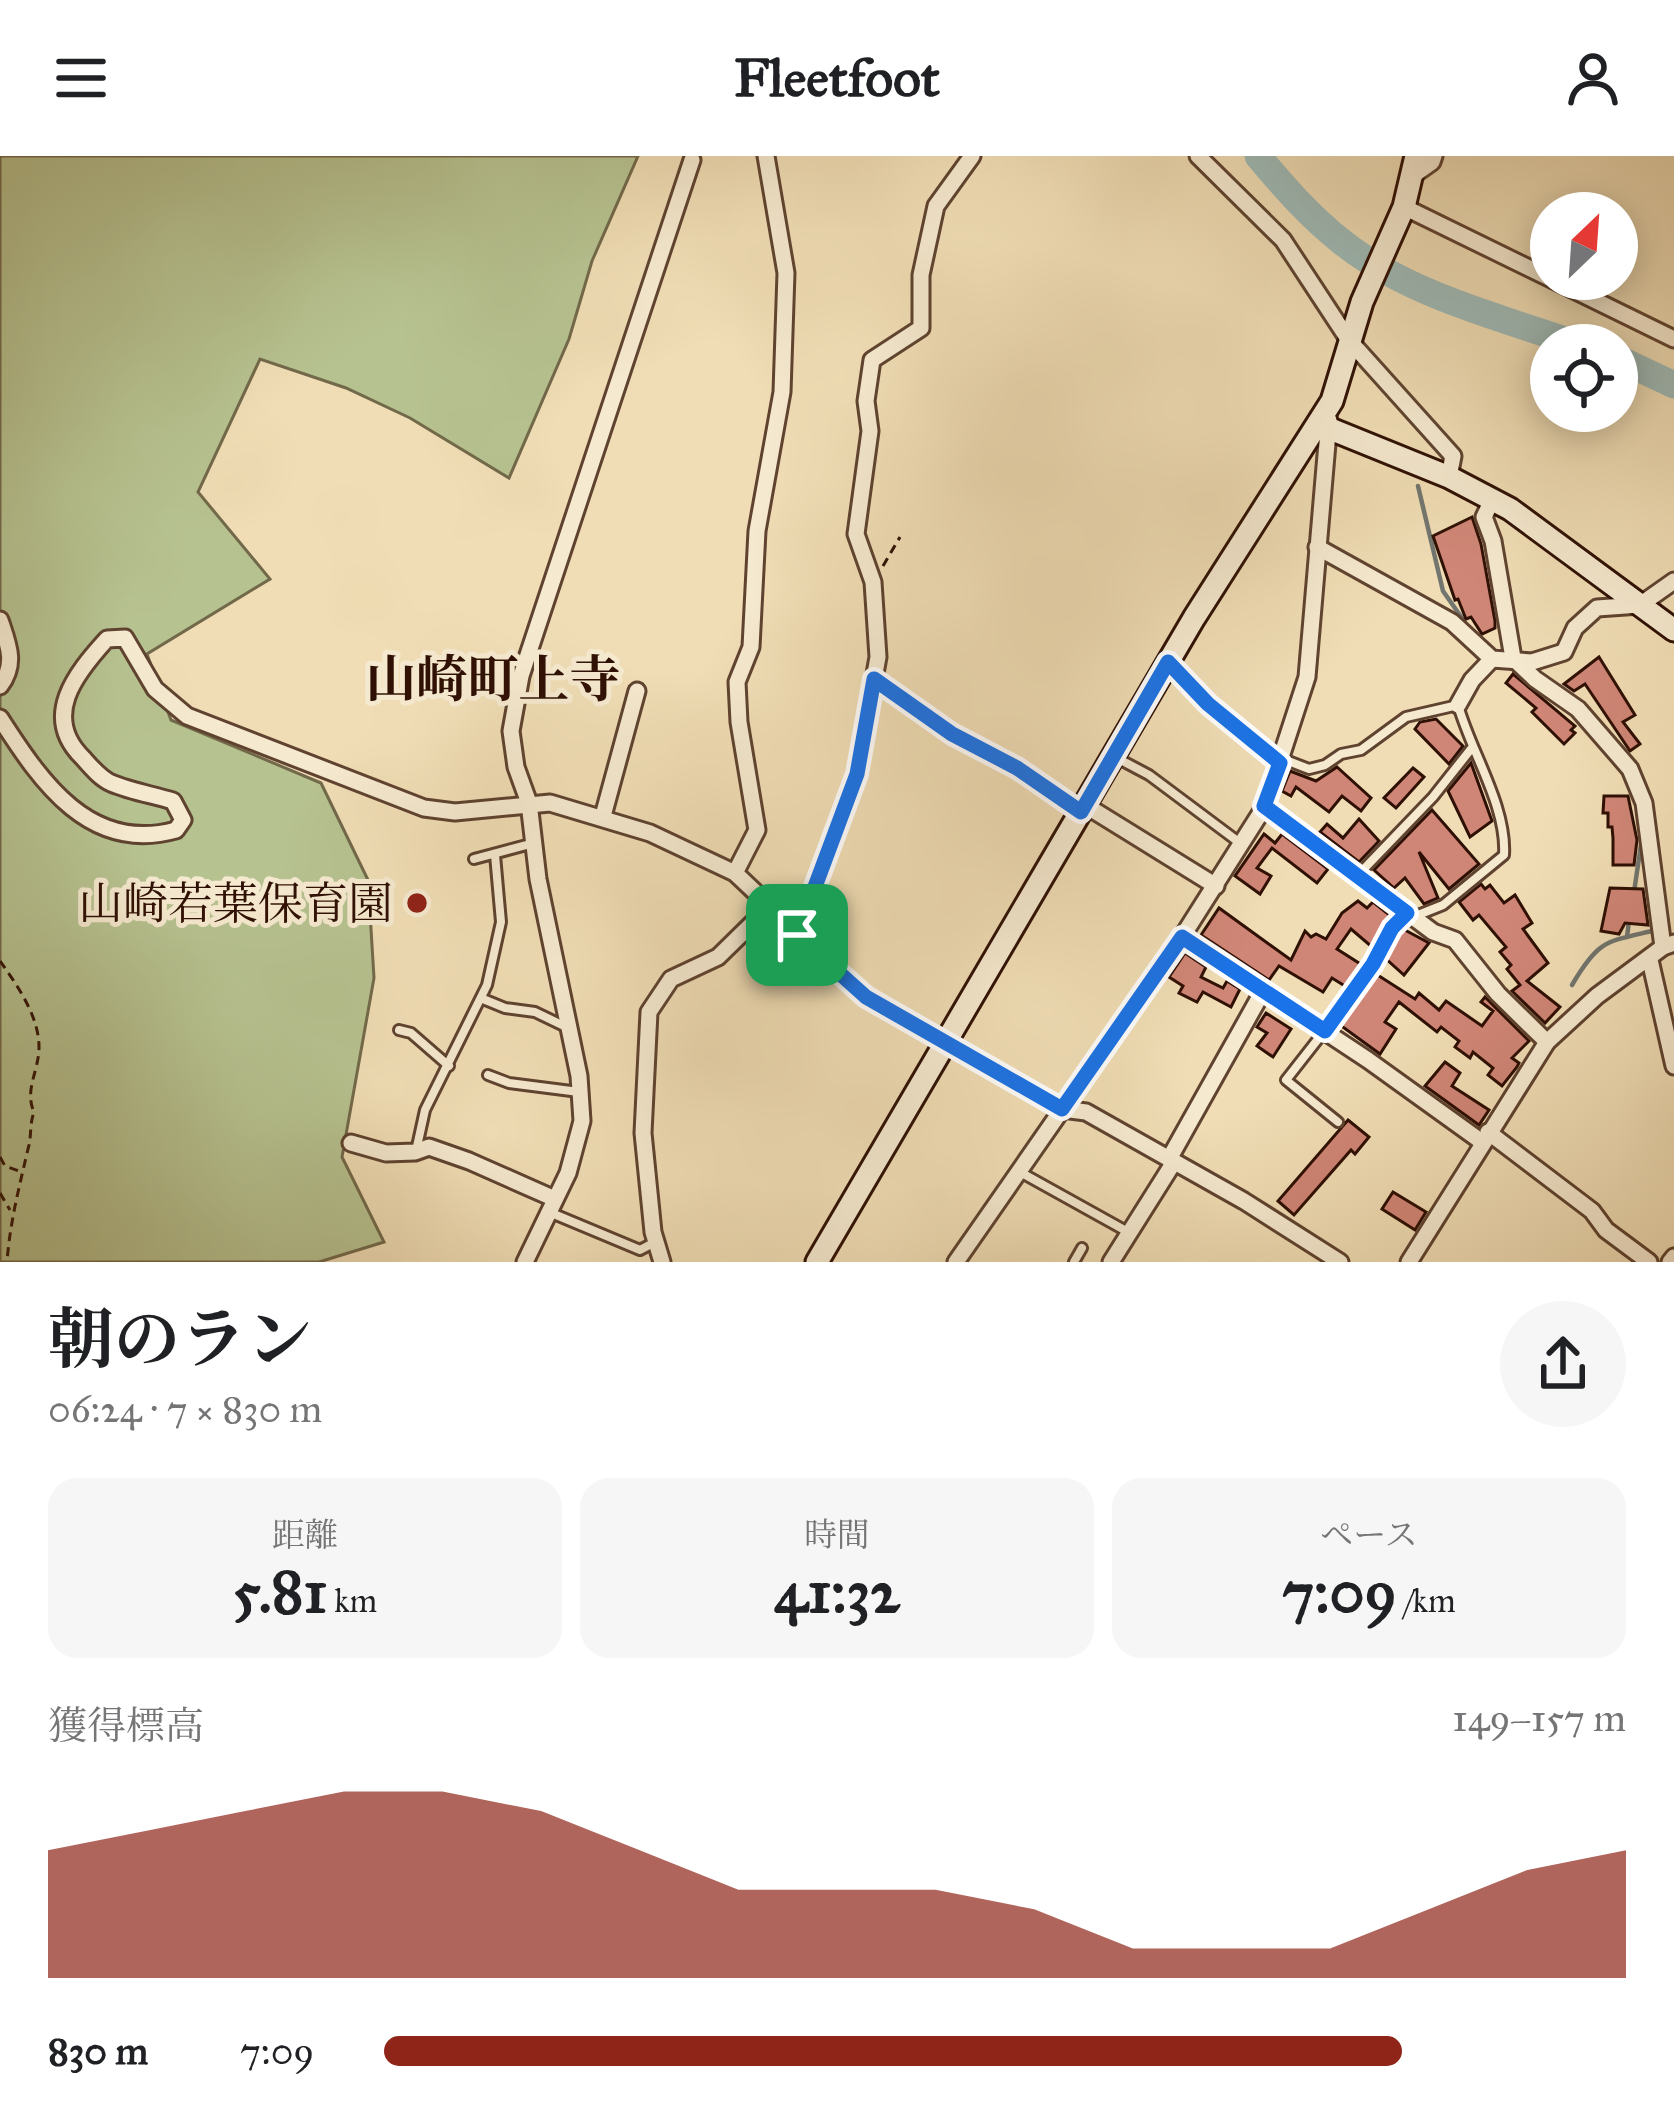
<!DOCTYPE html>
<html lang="ja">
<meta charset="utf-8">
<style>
:root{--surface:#fff;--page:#f6f6f6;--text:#202124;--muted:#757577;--accent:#8f2418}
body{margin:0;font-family:"IM FELL Great Primer","Noto Serif JP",serif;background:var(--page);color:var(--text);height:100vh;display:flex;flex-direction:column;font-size:45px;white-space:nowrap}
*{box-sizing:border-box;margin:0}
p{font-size:39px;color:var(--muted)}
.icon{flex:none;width:66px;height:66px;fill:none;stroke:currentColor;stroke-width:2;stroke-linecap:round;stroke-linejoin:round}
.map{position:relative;height:1106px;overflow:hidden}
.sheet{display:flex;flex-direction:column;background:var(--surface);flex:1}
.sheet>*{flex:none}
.needle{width:78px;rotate:25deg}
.fabs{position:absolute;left:1530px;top:36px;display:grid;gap:24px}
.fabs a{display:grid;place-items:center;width:108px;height:108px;border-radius:50%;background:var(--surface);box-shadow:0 6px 30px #0003;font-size:60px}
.pin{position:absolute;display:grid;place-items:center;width:102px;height:102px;color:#fff;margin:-51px;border-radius:24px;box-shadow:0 6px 18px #0006}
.round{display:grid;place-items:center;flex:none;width:126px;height:126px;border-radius:63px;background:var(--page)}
.overview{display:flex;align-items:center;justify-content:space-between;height:204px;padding:0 48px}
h1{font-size:66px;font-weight:700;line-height:90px}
.metrics{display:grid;grid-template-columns:repeat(3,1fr);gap:18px;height:204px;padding:12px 48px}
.metrics div{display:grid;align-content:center;border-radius:30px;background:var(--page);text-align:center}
.metrics b{font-size:60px;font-weight:700}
.metrics small{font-size:33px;font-weight:400}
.metrics p{font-size:33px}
.chart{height:336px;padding:24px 48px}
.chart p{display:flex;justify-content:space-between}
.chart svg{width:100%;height:216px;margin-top:12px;fill:var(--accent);opacity:.7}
ul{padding:0 48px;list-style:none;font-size:39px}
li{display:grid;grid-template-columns:192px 144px 1fr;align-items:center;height:90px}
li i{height:30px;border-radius:15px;background:var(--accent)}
header{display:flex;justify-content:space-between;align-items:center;height:156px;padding:0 48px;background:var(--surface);font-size:54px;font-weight:700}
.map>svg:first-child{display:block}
.green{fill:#b6c290;stroke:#72694a;stroke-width:3}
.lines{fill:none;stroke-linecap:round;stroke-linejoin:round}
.stream{stroke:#72766f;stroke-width:4.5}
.river{stroke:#9ebab7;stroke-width:27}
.building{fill:#d08677;stroke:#2f1004;stroke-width:3}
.lane-casing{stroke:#5f4330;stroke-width:14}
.street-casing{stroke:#5f4330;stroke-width:21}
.secondary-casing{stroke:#2f1004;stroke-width:27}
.path{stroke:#2f1004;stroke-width:3;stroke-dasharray:9 6;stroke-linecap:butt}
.lane{stroke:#f5e9cf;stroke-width:8}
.street{stroke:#f5e9cf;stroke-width:15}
.secondary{stroke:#f5e9cf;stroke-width:21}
.route-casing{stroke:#fff;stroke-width:24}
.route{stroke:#1a73e8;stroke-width:15}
.poi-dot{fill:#8f2418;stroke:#f5e9cf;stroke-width:4.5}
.labels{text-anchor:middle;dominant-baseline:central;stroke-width:10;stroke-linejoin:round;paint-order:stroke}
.poi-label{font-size:45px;fill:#2f1004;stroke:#f5e9cf;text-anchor:end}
.quarter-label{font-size:51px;font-weight:bold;fill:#2f1004;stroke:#f5e9cf}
</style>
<header><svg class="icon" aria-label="menu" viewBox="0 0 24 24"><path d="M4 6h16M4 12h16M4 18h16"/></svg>Fleetfoot<svg class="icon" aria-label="person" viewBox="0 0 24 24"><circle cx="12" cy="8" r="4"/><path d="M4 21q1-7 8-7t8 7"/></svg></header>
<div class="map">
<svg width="1674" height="1106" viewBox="0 0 1674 1106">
<rect width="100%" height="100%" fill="#f0ddb5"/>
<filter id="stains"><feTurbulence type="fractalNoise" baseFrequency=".00167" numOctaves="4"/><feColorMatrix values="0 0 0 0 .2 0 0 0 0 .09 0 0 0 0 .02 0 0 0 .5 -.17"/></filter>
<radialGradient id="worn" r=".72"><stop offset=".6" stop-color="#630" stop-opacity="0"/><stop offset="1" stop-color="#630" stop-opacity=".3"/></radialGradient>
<path class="green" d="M0,0H638L592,105L569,183L509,322L410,262L346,232L260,203L198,336L270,423L147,498L171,564L321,627L368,724L374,822L342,1001L384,1086L319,1106H0Z"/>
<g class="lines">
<g class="stream">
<path d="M1418,330L1443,435L1464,465"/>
<path d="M1634,736L1642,682"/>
<path d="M1627,781L1629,765"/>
<path d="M1572,829C1599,783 1606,786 1656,774"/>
</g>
<g class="river">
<path d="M1258,0C1284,31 1310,61 1342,86C1408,139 1500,161 1579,189"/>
<path d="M1617,202L1674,229"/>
</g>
</g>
<g class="building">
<path d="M1472,361L1481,388L1495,465V472L1482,478L1471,461L1466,463L1458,443L1455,444L1433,380Z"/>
<path d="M1599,501L1635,559L1623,566L1640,588L1630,595L1585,528L1574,535L1564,528Z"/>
<path d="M1513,518L1575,570L1571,574L1575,577L1564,588L1532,556L1536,552L1506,527Z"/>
<path d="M1436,563L1463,590L1449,608L1415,573L1420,566Z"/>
<path d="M1471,607L1492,665L1470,681L1448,635Z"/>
<path d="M1337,611L1371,642L1361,655L1342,640L1329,656L1296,631L1291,640L1282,635L1290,615L1316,625Z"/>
<path d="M1413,612L1424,621L1396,652L1384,642Z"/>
<path d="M1604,640H1628L1637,684L1634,709H1613V682L1612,671H1608V657H1603Z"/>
<path d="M1432,654L1479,708L1449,733L1419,696L1438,742L1424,748L1405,722L1394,732L1374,714Z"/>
<path d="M1359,663L1379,685L1359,706L1320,676L1327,668L1343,682Z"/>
<path d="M1264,678L1275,687L1282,678L1328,713L1317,727L1272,692L1257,712L1271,720L1260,738L1235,720Z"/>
<path d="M1481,728L1485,733L1490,729L1504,747L1515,739L1532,767L1523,773L1548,807L1527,825L1560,851L1545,867L1512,835L1520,829L1507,813L1511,809L1500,796L1506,791L1479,759L1473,764L1459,746Z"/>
<path d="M1610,732L1643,733L1648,769L1625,767L1619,778L1601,775Z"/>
<path d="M1358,745L1367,752L1373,746L1392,761L1372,791L1351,773L1337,793L1362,809L1348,832L1332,822L1323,836L1279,810L1269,824L1201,779L1219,752L1291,804L1305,775L1311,781L1316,778L1326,783L1342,757Z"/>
<path d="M1403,773L1429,787L1404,819L1385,802Z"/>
<path d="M1185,797L1206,811L1201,821L1223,832L1227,825L1240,833L1231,851L1203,836L1197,846L1179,837L1183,830L1169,821Z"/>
<path d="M1376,818L1415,843L1419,837L1439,854L1446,845L1482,870L1493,855L1481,846L1485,841L1529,885L1512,902L1519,907L1517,911L1502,930L1488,919L1493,912L1473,896L1470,902L1455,891L1459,885L1441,871L1437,876L1399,846L1385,866L1396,873L1380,898L1340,869Z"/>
<path d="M1266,857L1291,873L1273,901L1257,890L1267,877L1257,871Z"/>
<path d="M1445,906L1460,917L1452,930L1489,954L1479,969L1425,930Z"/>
<path d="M1348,964L1369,981L1355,998L1351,994L1294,1059L1278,1045Z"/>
<path d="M1393,1036L1426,1056L1415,1074L1382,1053Z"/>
</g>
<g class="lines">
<g class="lane-casing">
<g id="lane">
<path d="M1169,507L1208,548L1278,605"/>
<path d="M1115,601L1149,619L1240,687"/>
<path d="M1283,603L1309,613L1325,609L1341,598L1361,594L1406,561L1458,549C1471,596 1507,650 1504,699L1443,749L1413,761"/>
<path d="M474,703L534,687"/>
<path d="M1359,718L1433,641L1471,593"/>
<path d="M483,843L505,852L535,856L566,871"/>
<path d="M399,874L411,877L449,910"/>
<path d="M488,919L509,927L579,936"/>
<path d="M1338,966L1286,924L1358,832L1392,773L1406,758"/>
<path d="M416,995L425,954L487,829L501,766L495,699"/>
<path d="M1020,1016L1128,1076"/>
<path d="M549,1056L640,1094L655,1086"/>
<path d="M1074,1106L1082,1092"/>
</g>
</g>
<g class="street-casing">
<g id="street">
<path d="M1198,0L1283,84L1348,183L1453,300L1449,321"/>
<path d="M1415,18L1432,6L1434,0"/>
<path d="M1404,51L1674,183"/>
<path d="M1492,344L1484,361L1493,385L1513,502L1535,523L1578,553L1630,613L1644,647L1663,791"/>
<path d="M1317,391L1452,466L1492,503L1532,506L1564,496L1575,472L1597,452L1640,449L1674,425"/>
<path d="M0,464C8,488 17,508 0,530"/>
<path d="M1458,549L1472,524L1492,503"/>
<path d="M0,562C41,626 90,698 176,674L183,664L173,645C153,639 130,635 111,627C100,622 91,611 83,602C41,561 75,518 107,483L125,482L155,533L187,560L424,652L455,656L550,647L650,677L735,717L866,841L1062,953L1086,956L1244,1045L1340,1106"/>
<path d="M1085,649L1216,730"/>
<path d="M1265,650L1433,776L1455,784L1498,838L1547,886"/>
<path d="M603,660L637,535"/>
<path d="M735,717L757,674L739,566L737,526L751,491L757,375L782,236L786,117L766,0"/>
<path d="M797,779L857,618L878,501L873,426L856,378L870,275L866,245L872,204L921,172V119L936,50L972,0"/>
<path d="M1182,781L1368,904L1482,986"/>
<path d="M1650,804L1674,910"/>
<path d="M1488,976L1592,1055L1606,1074L1649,1106"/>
<path d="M351,987L386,997L415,996L429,991L469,1005L555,1043"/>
<path d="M1169,1003L1263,835"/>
<path d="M525,1106L568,1017L582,965L579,920L538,723L529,647L516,611L511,575L521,520L692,4"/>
<path d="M662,1106L653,1076L643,977L649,856L671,823L718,801L768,752"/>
<path d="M956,1106L1182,781L1265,650L1307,521L1329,264"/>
<path d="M1111,1106L1174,1006"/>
<path d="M1409,1106L1547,886L1597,840L1663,791L1674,787"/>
<path d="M1670,1106L1674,1101"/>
</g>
</g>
<g class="secondary-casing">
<g id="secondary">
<path d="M1328,272L1449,321L1510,353L1674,474"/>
<path d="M817,1106L1194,462L1332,245L1362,146L1404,51L1416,0"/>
</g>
</g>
<g class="path">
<path d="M883,410L900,381"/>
<path d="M890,534L952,578L1017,612L1064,644"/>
<path d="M0,805C17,829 39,860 39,891C39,915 24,934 34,956C29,970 32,980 28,993C19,1032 10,1066 7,1106"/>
<path d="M0,1001L5,1010L22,1016"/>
<path d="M0,1037L10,1054"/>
</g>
<use href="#lane" class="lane"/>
<use href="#street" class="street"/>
<use href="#secondary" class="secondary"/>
</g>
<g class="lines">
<g class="route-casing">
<path id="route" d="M1168,506L1208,548L1280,607L1264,650L1407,757L1392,772L1373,808L1325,875L1182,781L1062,953L866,841L797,779L857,618L874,523L952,578L1017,612L1081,656Z"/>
</g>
<use href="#route" class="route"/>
</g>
<circle class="poi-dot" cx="417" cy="747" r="12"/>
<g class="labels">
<g class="poi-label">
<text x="393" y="747">山崎若葉保育園</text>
</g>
<g class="quarter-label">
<text x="493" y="524">山崎町上寺</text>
</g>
</g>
<rect width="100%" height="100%" filter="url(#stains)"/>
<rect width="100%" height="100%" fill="url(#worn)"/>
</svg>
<div class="fabs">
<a><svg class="needle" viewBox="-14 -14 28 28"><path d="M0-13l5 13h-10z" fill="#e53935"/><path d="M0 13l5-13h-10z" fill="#757577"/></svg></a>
<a><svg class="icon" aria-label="locate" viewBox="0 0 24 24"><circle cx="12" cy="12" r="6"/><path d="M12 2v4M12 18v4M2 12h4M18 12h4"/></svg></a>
</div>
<div class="pin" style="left:797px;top:779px;background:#1e9e55"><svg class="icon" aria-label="arrive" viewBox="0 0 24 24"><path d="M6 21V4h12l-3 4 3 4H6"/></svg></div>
</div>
<section class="sheet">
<div class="overview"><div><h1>朝のラン</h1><p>06:24 · 7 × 830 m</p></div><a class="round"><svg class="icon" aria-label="share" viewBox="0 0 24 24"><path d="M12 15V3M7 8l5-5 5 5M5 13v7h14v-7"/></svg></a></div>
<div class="metrics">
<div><p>距離</p><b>5.81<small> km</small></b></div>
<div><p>時間</p><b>41:32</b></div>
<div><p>ペース</p><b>7:09<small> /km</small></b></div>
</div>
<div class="chart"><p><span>獲得標高</span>149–157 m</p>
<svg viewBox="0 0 160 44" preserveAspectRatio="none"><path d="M0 44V18L10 14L20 10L30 6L40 6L50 10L60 18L70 26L80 26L90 26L100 30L110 38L120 38L130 38L140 30L150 22L160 18V44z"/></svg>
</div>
<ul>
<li><b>830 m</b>7:09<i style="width:82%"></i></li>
</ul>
</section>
